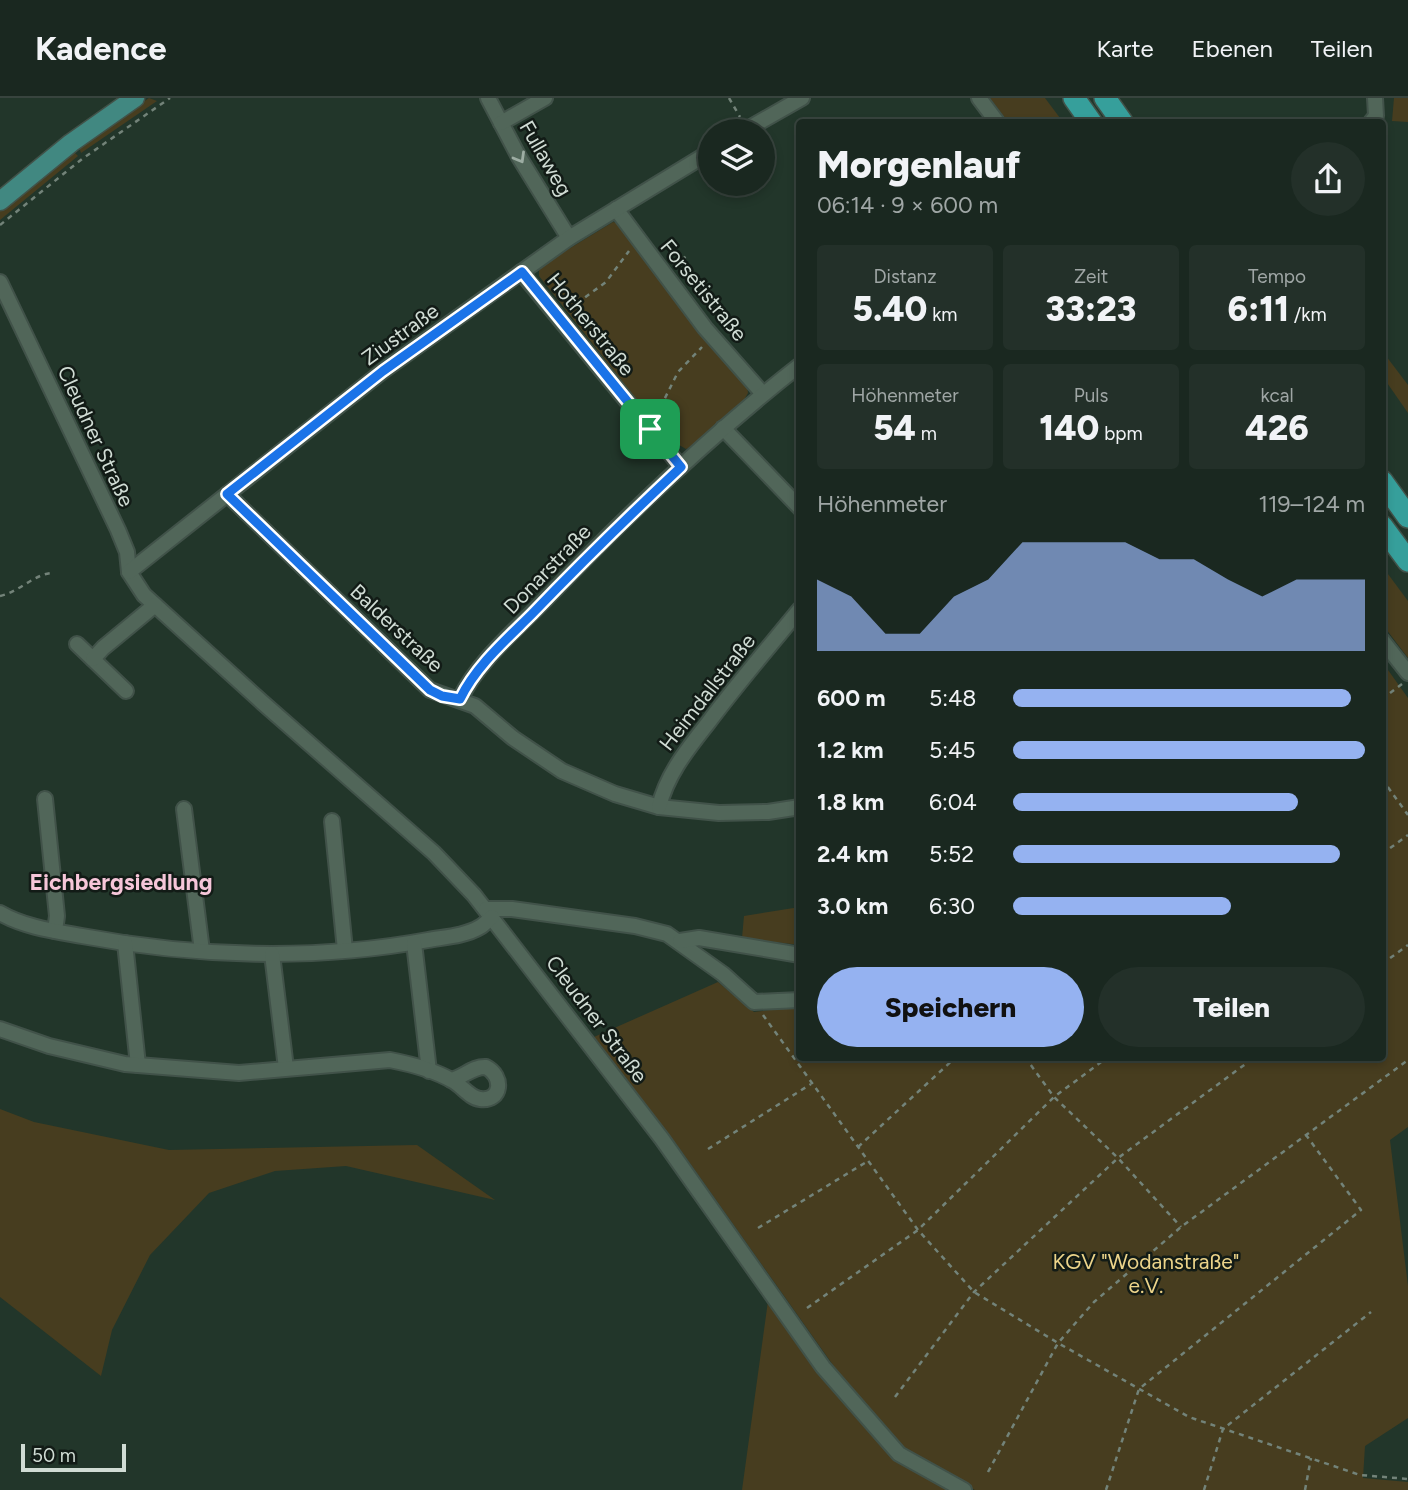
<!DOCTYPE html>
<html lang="de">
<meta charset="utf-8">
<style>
:root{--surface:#1a2820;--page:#233029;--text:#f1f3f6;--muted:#9fa6a5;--line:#38443e;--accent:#95b2f1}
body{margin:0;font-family:Figtree,sans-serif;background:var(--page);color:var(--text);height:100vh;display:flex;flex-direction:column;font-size:26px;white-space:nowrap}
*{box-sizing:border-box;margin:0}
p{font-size:23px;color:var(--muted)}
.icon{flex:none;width:38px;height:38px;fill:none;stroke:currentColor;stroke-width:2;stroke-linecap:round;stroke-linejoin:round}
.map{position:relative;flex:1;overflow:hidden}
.sheet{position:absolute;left:796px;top:21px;width:590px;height:942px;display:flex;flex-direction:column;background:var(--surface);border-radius:7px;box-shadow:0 4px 10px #0003,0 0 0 2px var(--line)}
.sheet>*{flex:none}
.fabs{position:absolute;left:698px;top:21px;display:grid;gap:14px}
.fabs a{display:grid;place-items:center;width:77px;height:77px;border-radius:50%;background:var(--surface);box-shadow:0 4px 10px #0003,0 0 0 2px var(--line);font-size:35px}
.scale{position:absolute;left:21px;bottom:18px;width:105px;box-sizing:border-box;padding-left:7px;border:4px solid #d0dcd4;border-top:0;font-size:19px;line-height:24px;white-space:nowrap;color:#d0dcd4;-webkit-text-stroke:5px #121b16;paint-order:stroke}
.pin{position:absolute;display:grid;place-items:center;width:60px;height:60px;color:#fff;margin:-30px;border-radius:14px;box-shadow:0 4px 10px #0006}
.round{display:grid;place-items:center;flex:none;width:74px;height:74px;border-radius:37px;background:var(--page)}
.headline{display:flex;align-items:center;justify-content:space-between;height:119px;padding:0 21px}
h1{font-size:38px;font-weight:800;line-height:52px}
.stats{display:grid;grid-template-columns:repeat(3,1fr);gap:10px;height:119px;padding:7px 21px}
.stats div{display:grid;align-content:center;border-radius:7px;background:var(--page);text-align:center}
.stats b{font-size:35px;font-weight:800}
.stats small{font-size:19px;font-weight:400}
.stats p{font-size:19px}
.chart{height:196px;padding:14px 21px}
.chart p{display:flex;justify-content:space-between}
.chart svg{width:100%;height:126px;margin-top:7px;fill:var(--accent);opacity:.7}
.cta{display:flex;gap:14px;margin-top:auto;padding:14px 21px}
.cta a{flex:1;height:80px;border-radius:42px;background:var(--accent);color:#111;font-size:28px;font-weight:800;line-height:80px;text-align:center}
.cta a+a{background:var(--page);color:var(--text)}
ul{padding:0 21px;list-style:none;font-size:23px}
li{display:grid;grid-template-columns:112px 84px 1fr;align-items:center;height:52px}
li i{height:18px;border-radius:9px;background:var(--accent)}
header{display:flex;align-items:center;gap:42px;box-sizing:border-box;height:98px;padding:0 35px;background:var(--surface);border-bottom:2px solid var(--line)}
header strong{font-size:33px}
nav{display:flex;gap:38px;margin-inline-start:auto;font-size:24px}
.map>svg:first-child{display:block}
.green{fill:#473d1f}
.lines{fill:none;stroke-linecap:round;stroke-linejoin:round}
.minor-casing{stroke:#415249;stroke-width:18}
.major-casing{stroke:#415249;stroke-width:21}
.highway-casing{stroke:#415249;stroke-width:24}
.path{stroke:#738379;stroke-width:2.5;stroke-dasharray:5 5;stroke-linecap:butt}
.minor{stroke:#516659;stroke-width:14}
.major{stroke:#418881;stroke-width:18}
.highway{stroke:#369f9b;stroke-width:21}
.oneway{stroke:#9dada3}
.route-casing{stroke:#fff;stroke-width:14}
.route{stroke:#1a73e8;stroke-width:9}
.labels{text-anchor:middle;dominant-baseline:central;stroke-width:5;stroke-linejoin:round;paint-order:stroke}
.street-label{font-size:21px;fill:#d0dcd4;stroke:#121b16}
.park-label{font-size:21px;fill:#ecd48a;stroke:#121b16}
.neighbourhood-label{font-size:23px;font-weight:bold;fill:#f6c6d9;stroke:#121b16}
</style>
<header>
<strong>Kadence</strong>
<nav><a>Karte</a><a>Ebenen</a><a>Teilen</a></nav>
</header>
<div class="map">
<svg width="1408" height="1392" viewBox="0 0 1408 1392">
<rect width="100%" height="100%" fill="#22362a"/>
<g class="green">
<path d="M149,0L157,3L81,55L79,49Z"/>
<path d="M990,0H1045L1063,24H1008Z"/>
<path d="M1394,0H1408V24L1392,23Z"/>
<path d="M73,53L78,58L0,122V112Z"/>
<path d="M613,124L617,125L704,239L747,288L748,295L744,302L694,347L686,351L667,340L539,178V172L544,166Z"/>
<path d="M1383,254L1408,287V315L1383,279Z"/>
<path d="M1382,468L1408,503V560L1383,527Z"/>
<path d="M1383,565L1408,600V1029L1390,1042L1408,1188V1320L1365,1348L1363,1380L1408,1384V1392H975L900,1350L845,1284L682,1054L594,939L718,884L754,914L800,908V959H1382Z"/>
<path d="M800,809V847L742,840L744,818Z"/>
<path d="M0,1011L34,1024L169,1052L417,1047L495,1102L346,1068L275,1073L209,1095L150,1157L112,1232L101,1278L0,1199Z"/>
<path d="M768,1203L899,1356L957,1392H742Z"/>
</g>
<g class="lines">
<g class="minor-casing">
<g id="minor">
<path d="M488,0L519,59L569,140"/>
<path d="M979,0L997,24"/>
<path d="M1371,24L1376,18L1375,0"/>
<path d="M501,25L545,0"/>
<path d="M744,33L802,0"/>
<path d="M616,111L705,230L763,296"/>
<path d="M521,174L681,369"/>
<path d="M0,184L118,432L127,454L129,474L144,497L263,605L434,755L474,797L662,1041L823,1269L899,1356L964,1392"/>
<path d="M723,330L800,410"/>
<path d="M227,396L430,592L475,608L513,640L562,673L615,696L659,709L719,715L768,714L800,709"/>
<path d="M129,474L383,273L569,140L710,54"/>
<path d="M1382,542L1408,575"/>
<path d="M77,546L126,593"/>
<path d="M93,561L103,550L155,507"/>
<path d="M460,601C479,562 516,532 546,501C626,418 709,338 800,267"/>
<path d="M45,701L57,818L55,833"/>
<path d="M659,709C667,676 687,652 708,625C737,586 769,549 800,511"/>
<path d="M184,711L202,853"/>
<path d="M332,723L345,852"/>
<path d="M486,811H512L635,828L667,836L723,876L754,904L800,902"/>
<path d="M0,815C24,829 54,833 82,838C194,859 315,863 428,842C445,839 465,838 480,829C484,827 488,822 492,819"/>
<path d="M680,843L699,840L800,857"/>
<path d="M125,845L138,967"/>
<path d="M414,845L429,973"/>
<path d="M272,856L286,970"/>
<path d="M0,931L49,948L125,966L239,975L390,962C411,966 434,972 453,983C462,988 470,1000 480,1001C502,1004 504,978 486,969C473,968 464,979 451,982"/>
</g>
</g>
<g class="major-casing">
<path id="major" d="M0,103L71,45L135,0"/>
</g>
<g class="highway-casing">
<g id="highway">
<path d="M1074,0L1091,24"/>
<path d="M1105,0L1122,24"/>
<path d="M1382,383L1408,419"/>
<path d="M1382,428L1408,463"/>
</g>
</g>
<g class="path">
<path d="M729,0L740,19"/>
<path d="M0,127L82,61L170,0"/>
<path d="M673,167L687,158"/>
<path d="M569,211L606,184L629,153"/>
<path d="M656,318L678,274L702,249"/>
<path d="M0,498C19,494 33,477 51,475"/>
<path d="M1382,601L1402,586"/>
<path d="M1382,681L1408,717"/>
<path d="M1382,756L1408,737"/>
<path d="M1382,866L1408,847"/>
<path d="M763,917L918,1132L974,1194L1058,1245L1189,1319L1360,1377L1408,1381"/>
<path d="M1025,959L1054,999L1118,1060L1181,1129"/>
<path d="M858,1049L956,959"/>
<path d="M708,1051L811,986"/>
<path d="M758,1130L868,1063"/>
<path d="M807,1210L918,1132L1054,999L1108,959"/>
<path d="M895,1299L974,1194L1118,1060L1255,959"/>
<path d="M988,1374L1058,1245L1094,1204L1181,1129L1408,962"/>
<path d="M1106,1392L1139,1291L1361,1112L1306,1037"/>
<path d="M1204,1392L1223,1331L1371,1214"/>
<path d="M1305,1392L1311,1360"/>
</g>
<use href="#minor" class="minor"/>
<use href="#major" class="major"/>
<use href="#highway" class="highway"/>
</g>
<defs><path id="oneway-chevron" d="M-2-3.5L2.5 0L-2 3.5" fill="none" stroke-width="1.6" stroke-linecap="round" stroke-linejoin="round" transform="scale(1.75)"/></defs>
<use class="oneway" href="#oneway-chevron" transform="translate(520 60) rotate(60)"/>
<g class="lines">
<g class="route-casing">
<path id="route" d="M522,174L681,369C630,417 581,465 532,516C506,542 476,568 460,601L442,598L430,592L227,396L383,273Z"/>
</g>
<use href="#route" class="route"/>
</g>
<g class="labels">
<g class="street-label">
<text transform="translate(546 60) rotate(60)">Fullaweg</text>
<text transform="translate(704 192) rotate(51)">Forsetistraße</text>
<text transform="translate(591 226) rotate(51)">Hotherstraße</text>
<text transform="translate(400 236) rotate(-36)">Ziustraße</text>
<text transform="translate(96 338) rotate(65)">Cleudner Straße</text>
<text transform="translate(547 471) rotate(-46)">Donarstraße</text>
<text transform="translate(397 530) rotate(43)">Balderstraße</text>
<text transform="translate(707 594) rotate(-52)">Heimdallstraße</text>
<text transform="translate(597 921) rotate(53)">Cleudner Straße</text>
</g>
<g class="park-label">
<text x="1146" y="1163">KGV "Wodanstraße"<tspan x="1146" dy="24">e.V.</tspan></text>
</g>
<g class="neighbourhood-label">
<text x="121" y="784">Eichbergsiedlung</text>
</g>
</g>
</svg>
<div class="fabs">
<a><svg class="icon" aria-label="layers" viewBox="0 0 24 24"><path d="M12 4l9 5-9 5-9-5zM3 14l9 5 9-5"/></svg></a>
</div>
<div class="scale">50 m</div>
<div class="pin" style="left:650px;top:331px;background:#1e9e55"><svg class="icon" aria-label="arrive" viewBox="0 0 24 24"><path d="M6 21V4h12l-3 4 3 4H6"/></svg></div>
<section class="sheet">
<div class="headline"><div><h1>Morgenlauf</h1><p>06:14 · 9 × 600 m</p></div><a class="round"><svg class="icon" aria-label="share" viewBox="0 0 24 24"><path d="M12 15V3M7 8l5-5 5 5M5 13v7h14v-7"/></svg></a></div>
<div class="stats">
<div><p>Distanz</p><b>5.40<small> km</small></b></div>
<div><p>Zeit</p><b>33:23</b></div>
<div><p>Tempo</p><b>6:11<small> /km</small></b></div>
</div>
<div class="stats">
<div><p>Höhenmeter</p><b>54<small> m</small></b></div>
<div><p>Puls</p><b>140<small> bpm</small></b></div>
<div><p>kcal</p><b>426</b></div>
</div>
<div class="chart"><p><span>Höhenmeter</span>119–124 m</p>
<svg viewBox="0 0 160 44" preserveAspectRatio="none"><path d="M0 44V19L10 25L20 38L30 38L40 25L50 19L60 6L70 6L80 6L90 6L100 12L110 12L120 19L130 25L140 19L150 19L160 19V44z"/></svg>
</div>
<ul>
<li><b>600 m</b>5:48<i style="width:96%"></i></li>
<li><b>1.2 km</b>5:45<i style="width:100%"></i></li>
<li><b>1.8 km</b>6:04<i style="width:81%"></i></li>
<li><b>2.4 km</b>5:52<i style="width:93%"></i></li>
<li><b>3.0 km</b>6:30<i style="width:62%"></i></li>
</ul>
<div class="cta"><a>Speichern</a><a>Teilen</a></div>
</section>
</div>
